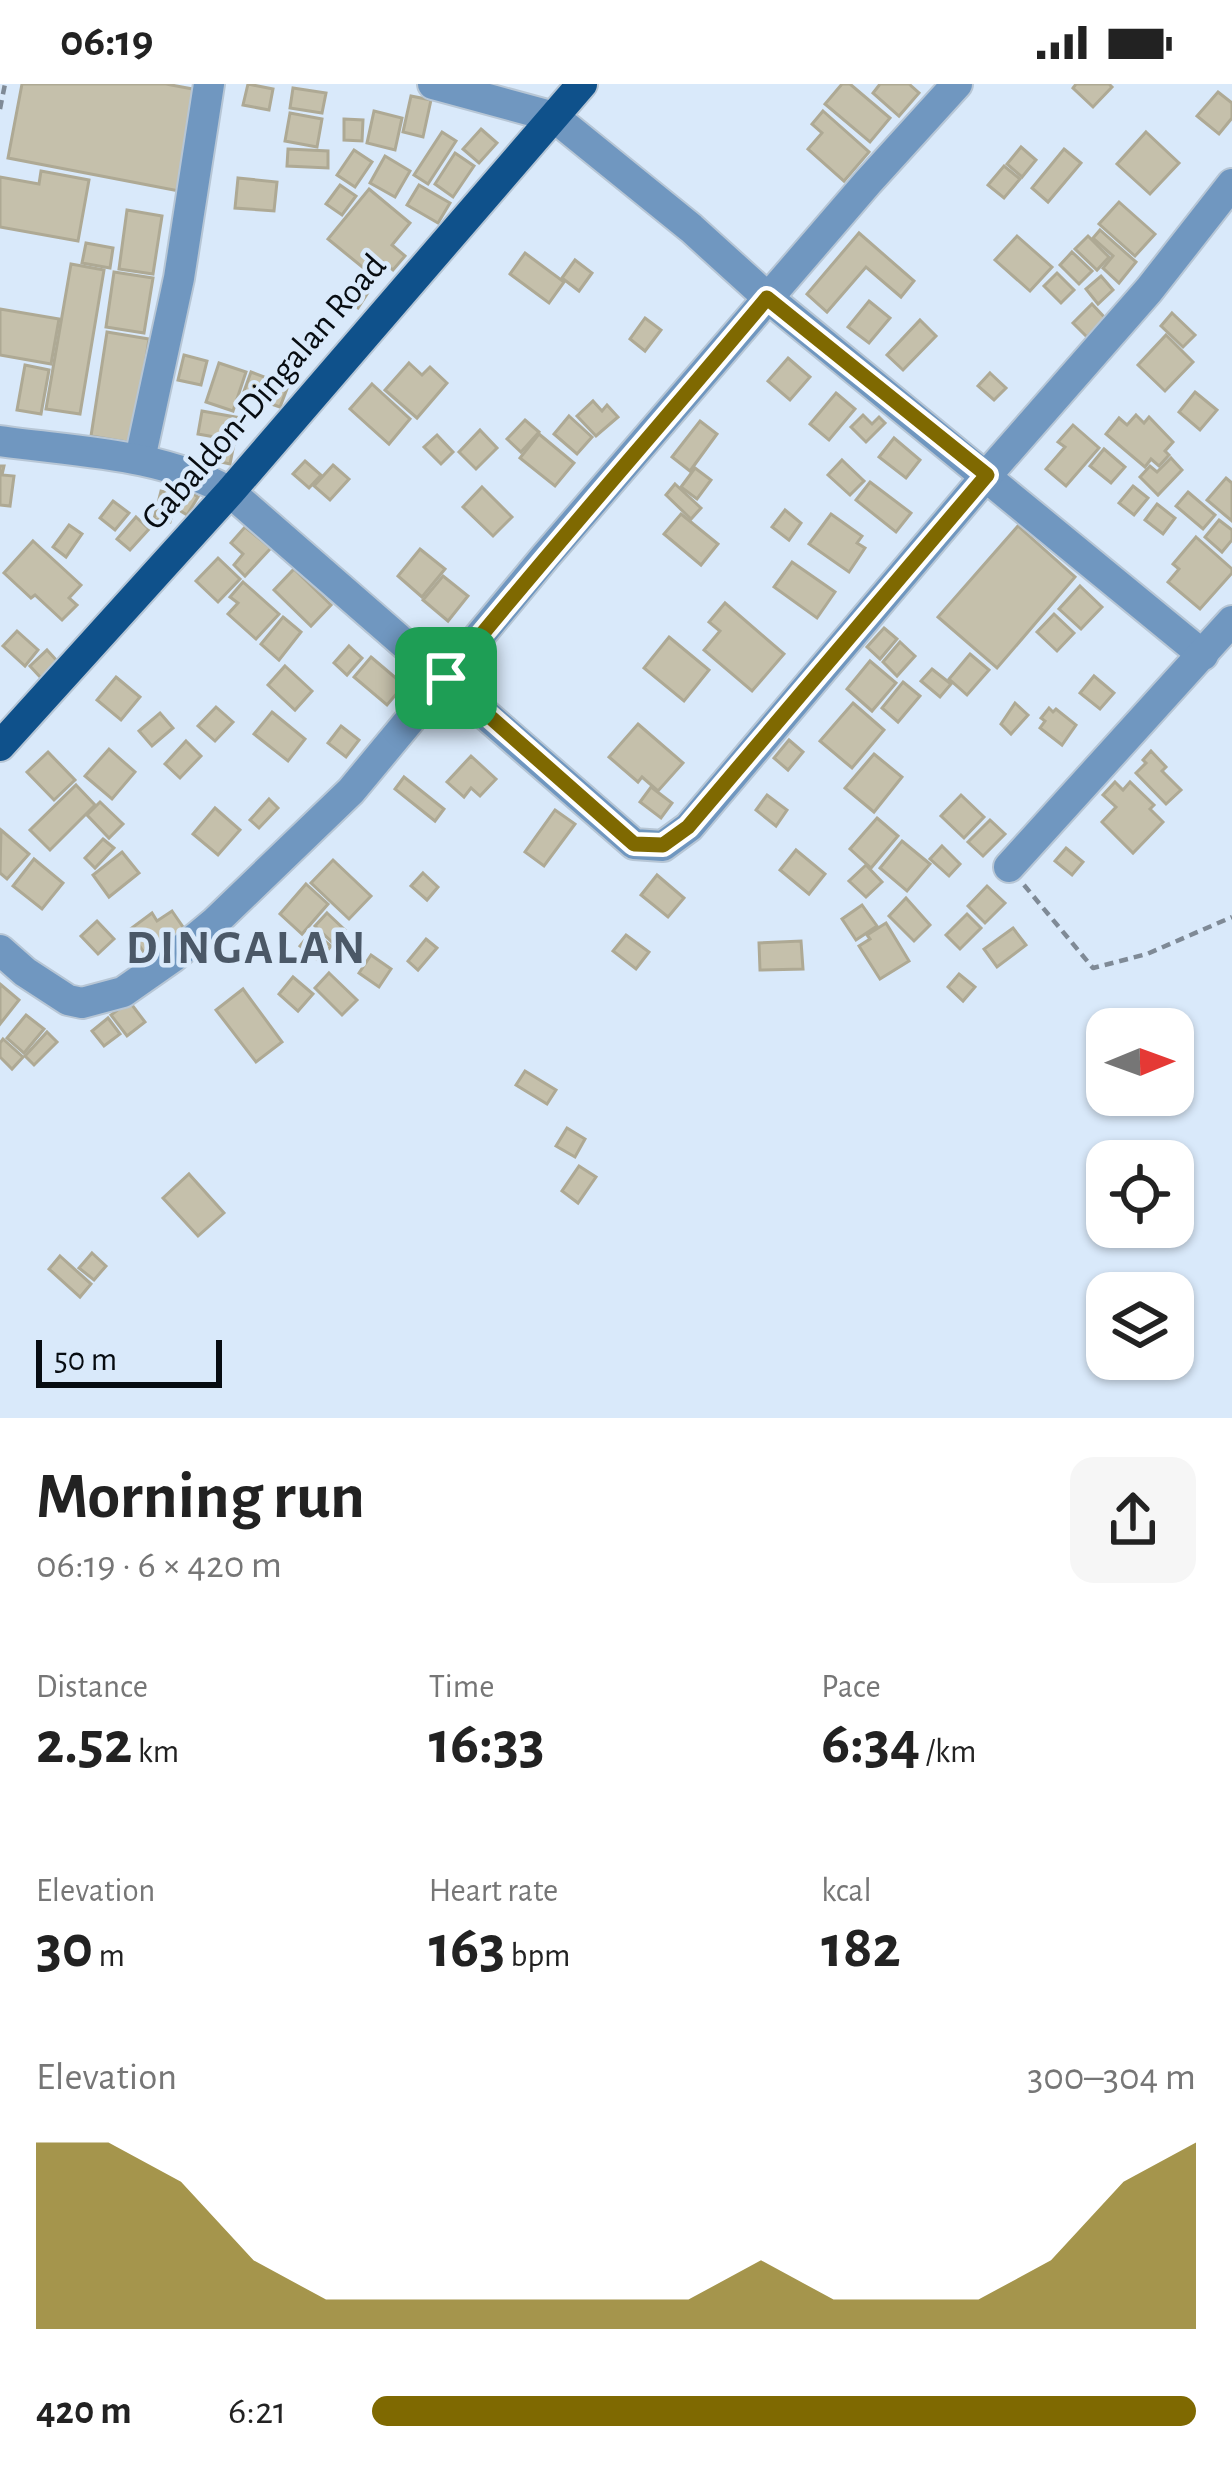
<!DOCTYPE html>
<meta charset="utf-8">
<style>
:root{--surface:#fff;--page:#f6f6f6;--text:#222;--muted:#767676;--accent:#7f6901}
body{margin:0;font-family:"Alegreya Sans",sans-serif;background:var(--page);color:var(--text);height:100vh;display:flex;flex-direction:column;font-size:45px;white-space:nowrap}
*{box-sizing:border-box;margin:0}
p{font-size:39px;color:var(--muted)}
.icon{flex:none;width:66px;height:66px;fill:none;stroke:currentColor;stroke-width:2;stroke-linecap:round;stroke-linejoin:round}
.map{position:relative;height:1334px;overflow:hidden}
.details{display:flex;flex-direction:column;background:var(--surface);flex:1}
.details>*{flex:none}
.needle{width:78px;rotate:89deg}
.buttons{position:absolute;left:1086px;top:924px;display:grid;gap:24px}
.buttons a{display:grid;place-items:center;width:108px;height:108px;border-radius:24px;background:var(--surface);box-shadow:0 3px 9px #0004;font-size:60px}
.scale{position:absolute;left:36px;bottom:30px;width:186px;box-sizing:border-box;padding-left:12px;border:6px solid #070c11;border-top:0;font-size:33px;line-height:42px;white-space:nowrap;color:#070c11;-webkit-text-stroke:9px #d9e9fa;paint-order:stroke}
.pin{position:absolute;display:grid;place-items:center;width:102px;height:102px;color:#fff;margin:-51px;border-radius:24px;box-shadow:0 6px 18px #0006}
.round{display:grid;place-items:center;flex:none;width:126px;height:126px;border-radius:24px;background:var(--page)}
.overview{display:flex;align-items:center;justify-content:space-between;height:204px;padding:0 36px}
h1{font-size:66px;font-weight:700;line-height:90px}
.stats{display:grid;grid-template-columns:repeat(3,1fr);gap:18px;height:204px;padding:12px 36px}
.stats div{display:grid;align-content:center}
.stats b{font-size:60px;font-weight:700}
.stats small{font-size:33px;font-weight:400}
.stats p{font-size:33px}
.chart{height:336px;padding:24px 36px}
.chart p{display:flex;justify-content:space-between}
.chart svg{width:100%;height:216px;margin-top:12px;fill:var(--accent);opacity:.7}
ul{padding:0 36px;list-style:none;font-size:39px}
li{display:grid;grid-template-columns:192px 144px 1fr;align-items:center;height:90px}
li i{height:30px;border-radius:15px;background:var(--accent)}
.status{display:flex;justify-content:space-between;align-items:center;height:84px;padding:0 60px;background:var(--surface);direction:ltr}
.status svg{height:33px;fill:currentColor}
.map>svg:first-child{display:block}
.building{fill:#c5c0ab;stroke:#aea994;stroke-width:3}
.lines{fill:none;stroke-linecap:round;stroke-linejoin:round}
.minor-casing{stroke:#b7c6d5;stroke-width:34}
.tertiary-casing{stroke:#b7c6d5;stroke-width:34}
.primary-casing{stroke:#b7c6d5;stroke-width:34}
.path{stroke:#7f8a96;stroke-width:4.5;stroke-dasharray:9 6;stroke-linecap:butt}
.minor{stroke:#7097c0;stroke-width:30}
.tertiary{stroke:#7097c0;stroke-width:30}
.primary{stroke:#0f518b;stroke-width:30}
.route-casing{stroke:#fff;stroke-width:24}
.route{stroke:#7f6901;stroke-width:15}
.labels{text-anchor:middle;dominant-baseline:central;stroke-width:9;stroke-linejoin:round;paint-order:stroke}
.street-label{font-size:36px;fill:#070c11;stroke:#d9e9fa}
.district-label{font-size:48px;font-weight:bold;letter-spacing:3px;fill:#4b5867;stroke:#d9e9fa}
</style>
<div class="status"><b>06:19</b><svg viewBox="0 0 49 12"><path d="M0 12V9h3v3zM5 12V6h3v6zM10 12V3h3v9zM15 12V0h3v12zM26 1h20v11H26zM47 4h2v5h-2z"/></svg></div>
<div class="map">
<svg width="1232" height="1334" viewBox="0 0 1232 1334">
<rect width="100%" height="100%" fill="#d9e9fa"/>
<g class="building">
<path d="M22,0H166L198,6L179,107L8,74Z"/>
<path d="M248,0L273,5L269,26L243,21Z"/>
<path d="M842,0H850L890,34L870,58L825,20Z"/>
<path d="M880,0H909L919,9L899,32L873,9Z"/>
<path d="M1076,0H1109L1112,3L1093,23L1073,4Z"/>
<path d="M293,4L326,9L322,29L290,24Z"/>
<path d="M1218,8L1232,19V34L1219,50L1197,32Z"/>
<path d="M411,12L431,16L423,53L403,48Z"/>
<path d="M374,27L402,34L395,66L367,59Z"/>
<path d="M823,27L869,68L844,97L808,65L822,49L812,40Z"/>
<path d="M290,29L322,35L317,63L285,57Z"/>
<path d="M344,35L363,36L362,57L344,56Z"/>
<path d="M481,45L497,59L479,79L463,65Z"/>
<path d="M442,48L456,57L428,100L414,91Z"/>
<path d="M1146,48L1179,79L1150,110L1117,80Z"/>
<path d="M1021,63L1036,76L1022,93L1007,80Z"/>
<path d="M288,65L328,67V84L287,82Z"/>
<path d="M1064,65L1081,79L1048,118L1032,104Z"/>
<path d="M354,66L372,78L355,103L337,91Z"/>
<path d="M455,69L474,82L453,113L435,100Z"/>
<path d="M385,72L410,87L395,113L370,99Z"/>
<path d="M1004,82L1020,95L1004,114L988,101Z"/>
<path d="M41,87L89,96L78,157L0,143V93L39,100Z"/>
<path d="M238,94L277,98L274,127L235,124Z"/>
<path d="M340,101L356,112L342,131L326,120Z"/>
<path d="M419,101L450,119L438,139L407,121Z"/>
<path d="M369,105L410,139L392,161L405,172L393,186L383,178L372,191L328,155Z"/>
<path d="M1119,118L1155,150L1135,172L1099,140Z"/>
<path d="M127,126L162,132L153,190L119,185Z"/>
<path d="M1100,146L1136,178L1119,199L1103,184L1113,172L1093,154Z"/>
<path d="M859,149L914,197L901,213L866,183L827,228L807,210Z"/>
<path d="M1017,152L1052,183L1030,207L995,176Z"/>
<path d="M1088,152L1109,173L1097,186L1075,165Z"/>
<path d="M86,159L113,164L110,184L82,179Z"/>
<path d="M1072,168L1092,187L1079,200L1060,181Z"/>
<path d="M525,169L564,198L549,219L510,190Z"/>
<path d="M575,176L592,189L579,207L562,194Z"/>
<path d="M71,180L104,186L80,330L46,325Z"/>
<path d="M114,188L153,194L144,249L106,243Z"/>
<path d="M1057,189L1074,206L1061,219L1044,202Z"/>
<path d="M1101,192L1113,206L1098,220L1086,205Z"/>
<path d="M355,194L371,204L358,224L341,213Z"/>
<path d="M869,217L890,234L869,259L848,243Z"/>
<path d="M1092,220L1106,235L1087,253L1073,239Z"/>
<path d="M0,225L59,235L51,280L0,271Z"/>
<path d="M1172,229L1195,251L1183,263L1161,242Z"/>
<path d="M645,234L661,246L645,267L630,255Z"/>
<path d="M920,236L936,252L903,286L887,271Z"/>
<path d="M107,248L149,255L133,359L91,352Z"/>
<path d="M1166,251L1193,278L1165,307L1138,281Z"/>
<path d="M184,271L207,277L201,301L178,296Z"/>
<path d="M788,274L810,293L790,316L768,297Z"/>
<path d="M219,279L246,288L233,327L206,318Z"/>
<path d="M409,279L422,291L430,283L447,299L417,334L385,306Z"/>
<path d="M25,281L49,286L41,330L17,326Z"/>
<path d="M251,288L288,302L280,323L243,310Z"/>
<path d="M990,289L1006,304L994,316L978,302Z"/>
<path d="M372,300L410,335L389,360L350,325Z"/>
<path d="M1195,308L1217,326L1200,346L1179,328Z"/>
<path d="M836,309L855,325L829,356L810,340Z"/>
<path d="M593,317L602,327L607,321L618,333L596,352L577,332Z"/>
<path d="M202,327L241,334L237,357L198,350Z"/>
<path d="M863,331L872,340L879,333L885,339L866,358L851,343Z"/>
<path d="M1136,331L1144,339L1149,333L1173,358L1165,367L1169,371L1159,382L1151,375L1145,383L1106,350L1119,334L1127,341Z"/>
<path d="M569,332L592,353L577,370L554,350Z"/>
<path d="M525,336L539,348L521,368L507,355Z"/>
<path d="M700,337L717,350L690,387L672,373Z"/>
<path d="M1073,341L1099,364L1066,402L1046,385L1065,363L1058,358Z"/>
<path d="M480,346L497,364L476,385L459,368Z"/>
<path d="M539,350L574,379L555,402L520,374Z"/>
<path d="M437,351L453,368L441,380L424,363Z"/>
<path d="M894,354L920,376L906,394L879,373Z"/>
<path d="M215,357L234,360L230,380L212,376Z"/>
<path d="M1104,365L1125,383L1111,399L1090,382Z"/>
<path d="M1171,374L1182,386L1158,411L1140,393L1150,382L1157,388Z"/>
<path d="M842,376L864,397L850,411L828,391Z"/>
<path d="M305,377L321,391L309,404L293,390Z"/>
<path d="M333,381L349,395L330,416L314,402Z"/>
<path d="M0,382H4L2,391L14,392L10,422L0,421Z"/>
<path d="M695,384L711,396L697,415L681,403Z"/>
<path d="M1226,394L1232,399V437L1207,416Z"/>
<path d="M870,398L911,429L896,448L856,416Z"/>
<path d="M675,400L701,424L691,435L666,411Z"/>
<path d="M181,402L198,413L187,431L174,423L170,438L154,435L161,407L176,411Z"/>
<path d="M1133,402L1148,414L1134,431L1119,419Z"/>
<path d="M482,403L512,433L493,452L463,423Z"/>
<path d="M1188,408L1215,431L1203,445L1176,422Z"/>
<path d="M113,417L129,429L115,446L100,434Z"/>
<path d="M1157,420L1175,434L1163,450L1145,436Z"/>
<path d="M785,426L801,439L789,456L772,443Z"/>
<path d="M681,430L718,460L701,481L664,450Z"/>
<path d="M831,430L862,452L857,459L865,464L849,488L809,460Z"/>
<path d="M136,433L149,445L130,466L117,455Z"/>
<path d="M1219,436L1232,446V456L1222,468L1205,453Z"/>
<path d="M69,441L82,450L66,473L53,463Z"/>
<path d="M1018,442L1075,493L997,584L938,533Z"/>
<path d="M245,443L271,464L245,492L234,481L243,470L231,459Z"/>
<path d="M1196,453L1232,485V489L1200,525L1168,498L1179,485L1173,480Z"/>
<path d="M33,457L81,501L69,514L77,521L62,536L35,511L31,514L4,489Z"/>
<path d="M420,465L445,485L422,513L398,492Z"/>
<path d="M218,474L240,495L218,518L196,497Z"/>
<path d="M792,478L835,508L817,534L774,503Z"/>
<path d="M294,485L331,521L311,542L274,506Z"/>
<path d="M443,492L468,512L448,537L423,516Z"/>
<path d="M243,498L279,530L256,555L228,530L238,519L230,513Z"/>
<path d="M1080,502L1102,523L1081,545L1059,525Z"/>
<path d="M725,519L784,570L752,607L704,566L720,547L709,538Z"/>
<path d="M1054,530L1074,549L1057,567L1037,548Z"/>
<path d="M283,533L301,548L279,576L261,560Z"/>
<path d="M884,544L897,555L880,575L867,563Z"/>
<path d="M17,547L38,566L25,582L3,562Z"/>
<path d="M669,553L709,586L684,617L644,584Z"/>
<path d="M900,558L915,572L897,592L883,578Z"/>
<path d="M349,562L362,574L347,591L334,579Z"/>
<path d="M47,566L59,579L41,594L30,582Z"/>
<path d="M970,570L989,586L967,611L949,595Z"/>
<path d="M371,573L404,601L387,621L354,593Z"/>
<path d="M870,577L896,599L872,627L847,605Z"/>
<path d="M285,582L312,607L295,626L268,601Z"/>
<path d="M932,585L951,600L940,613L921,597Z"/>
<path d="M1094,592L1114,609L1100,625L1080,609Z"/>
<path d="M116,593L140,613L121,636L97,616Z"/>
<path d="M903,598L920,612L898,638L882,624Z"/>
<path d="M853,619L884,646L852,684L820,657Z"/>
<path d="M1015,619L1028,631L1011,650L1001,640Z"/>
<path d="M216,623L233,638L215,657L198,642Z"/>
<path d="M1049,624L1053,628L1056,625L1076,641L1062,661L1040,644L1045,637L1041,634Z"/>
<path d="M272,628L305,655L288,677L254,650Z"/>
<path d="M160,629L173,644L152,662L139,647Z"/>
<path d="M638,640L683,679L658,707L642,693L638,698L609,673Z"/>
<path d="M341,642L359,656L346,673L328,659Z"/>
<path d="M789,656L803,668L788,686L774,674Z"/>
<path d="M186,657L201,672L180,694L165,680Z"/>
<path d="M109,665L135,688L112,715L85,692Z"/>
<path d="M1151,667L1166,683L1162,687L1181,706L1166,720L1136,689L1146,679L1143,676Z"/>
<path d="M48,668L75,696L54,716L27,688Z"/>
<path d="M874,670L902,693L874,728L845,704Z"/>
<path d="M471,672L496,695L480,712L471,704L464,713L447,698Z"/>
<path d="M404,693L444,725L435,737L395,705Z"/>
<path d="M1115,698L1123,706L1130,698L1154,721L1150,725L1163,738L1133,769L1102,738L1116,723L1103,711Z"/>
<path d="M76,701L95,721L50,766L30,746Z"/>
<path d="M651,703L672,719L661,734L640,718Z"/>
<path d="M767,711L787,726L776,742L756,726Z"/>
<path d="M961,711L984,733L964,754L941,732Z"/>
<path d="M269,715L278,724L259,744L250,736Z"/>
<path d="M100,718L123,740L109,754L87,731Z"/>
<path d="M215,724L240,746L218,771L193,750Z"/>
<path d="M555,726L575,740L544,782L525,768Z"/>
<path d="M877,734L898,752L871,784L850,765Z"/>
<path d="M990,736L1005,750L983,772L968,758Z"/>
<path d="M1,746L29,770L7,795L0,789Z"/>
<path d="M103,755L114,764L95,784L85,774Z"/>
<path d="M902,757L930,780L907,807L880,784Z"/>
<path d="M942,762L960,780L949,792L930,775Z"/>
<path d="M1066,764L1083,778L1072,791L1055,777Z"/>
<path d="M796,766L825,790L809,810L780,786Z"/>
<path d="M122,768L139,789L109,813L93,791Z"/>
<path d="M34,775L63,799L42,825L13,802Z"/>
<path d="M333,776L371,812L349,835L311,799Z"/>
<path d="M866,781L882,798L866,813L849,797Z"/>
<path d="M423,789L438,803L427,816L411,802Z"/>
<path d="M657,791L684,814L668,833L641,811Z"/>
<path d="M306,800L328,820L302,850L280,830Z"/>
<path d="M987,802L1005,819L985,839L968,822Z"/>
<path d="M906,814L930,841L914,857L889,832Z"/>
<path d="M862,821L877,842L856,856L842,835Z"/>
<path d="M172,827L185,846L147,873L129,846L152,829L157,837Z"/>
<path d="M327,829L345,846L333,859L315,842Z"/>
<path d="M967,830L981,844L960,865L946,851Z"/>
<path d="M97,837L114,855L98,870L81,852Z"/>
<path d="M886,839L909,877L880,895L859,862L870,855L867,851Z"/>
<path d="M1013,844L1026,861L997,883L984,865Z"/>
<path d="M312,847L331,862L319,877L300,862Z"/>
<path d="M626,851L649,868L636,885L613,867Z"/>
<path d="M426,855L437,864L418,886L408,877Z"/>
<path d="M801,857L803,885L760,886L759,859Z"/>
<path d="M371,871L391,885L379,903L359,889Z"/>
<path d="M329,889L357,916L342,931L315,904Z"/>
<path d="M959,890L975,903L963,917L948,903Z"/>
<path d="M293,893L313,910L298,927L279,910Z"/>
<path d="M0,900L19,916L0,940Z"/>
<path d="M243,905L282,958L256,978L216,926Z"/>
<path d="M129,917L145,938L127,952L111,931Z"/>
<path d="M26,931L44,945L24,969L7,954Z"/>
<path d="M108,934L120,950L104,962L92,947Z"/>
<path d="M47,948L57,958L34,981L25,972Z"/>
<path d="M3,955L23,973L12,985L0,973V959Z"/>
<path d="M525,987L556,1006L547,1020L516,1001Z"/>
<path d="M567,1044L585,1055L575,1073L556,1062Z"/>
<path d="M579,1082L596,1093L578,1119L562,1107Z"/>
<path d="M189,1090L224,1129L198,1152L163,1114Z"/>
<path d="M92,1169L106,1182L94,1196L79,1184Z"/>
<path d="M60,1172L91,1200L80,1213L49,1185Z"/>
</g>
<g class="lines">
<g class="minor-casing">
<g id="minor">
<path d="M433,0L554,33L691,144L768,214L1203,571"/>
<path d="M140,375L179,194L209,0"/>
<path d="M230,408L634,760L663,762L689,743L987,391L1149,206L1232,100"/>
<path d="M1009,783L1232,537"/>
<path d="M0,866L25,888L68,916L82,919L123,908L173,873L215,838L351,707L545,473L868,98L957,0"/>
</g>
</g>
<g class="tertiary-casing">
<path id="tertiary" d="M0,357C78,368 160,369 230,408"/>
</g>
<g class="primary-casing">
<path id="primary" d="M0,662L230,408L582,0"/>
</g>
<g class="path">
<path d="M0,25L5,0"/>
<path d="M1024,801L1093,884L1147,870L1232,833"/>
</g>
<use href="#minor" class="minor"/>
<use href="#tertiary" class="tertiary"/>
<use href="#primary" class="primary"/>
</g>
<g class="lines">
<g class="route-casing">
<path id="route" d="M767,214L987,391L688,743L663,761L634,760L446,594C551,465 661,341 767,214Z"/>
</g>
<use href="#route" class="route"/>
</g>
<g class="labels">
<g class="street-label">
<text transform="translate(264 308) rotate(-49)">Gabaldon-Dingalan Road</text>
</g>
<g class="district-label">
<text x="247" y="865">DINGALAN</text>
</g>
</g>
</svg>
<div class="buttons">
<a><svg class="needle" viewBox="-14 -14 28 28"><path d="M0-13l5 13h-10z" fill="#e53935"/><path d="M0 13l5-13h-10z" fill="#767676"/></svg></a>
<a><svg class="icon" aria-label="locate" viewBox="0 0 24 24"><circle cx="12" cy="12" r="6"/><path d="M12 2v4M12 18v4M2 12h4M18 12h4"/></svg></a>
<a><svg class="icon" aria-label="layers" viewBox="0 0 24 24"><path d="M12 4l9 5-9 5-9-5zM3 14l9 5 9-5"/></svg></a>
</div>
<div class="scale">50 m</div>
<div class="pin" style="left:446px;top:594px;background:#1e9e55"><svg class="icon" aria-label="arrive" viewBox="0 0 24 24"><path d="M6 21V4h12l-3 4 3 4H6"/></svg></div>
</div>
<section class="details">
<div class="overview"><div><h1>Morning run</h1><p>06:19 · 6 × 420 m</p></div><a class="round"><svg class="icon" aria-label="share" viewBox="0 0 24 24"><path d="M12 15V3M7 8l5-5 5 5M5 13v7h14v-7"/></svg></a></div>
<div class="stats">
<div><p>Distance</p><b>2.52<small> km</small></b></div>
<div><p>Time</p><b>16:33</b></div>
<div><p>Pace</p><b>6:34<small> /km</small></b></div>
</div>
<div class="stats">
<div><p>Elevation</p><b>30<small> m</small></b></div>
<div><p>Heart rate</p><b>163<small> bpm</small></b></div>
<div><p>kcal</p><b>182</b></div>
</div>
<div class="chart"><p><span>Elevation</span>300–304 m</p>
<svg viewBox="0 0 160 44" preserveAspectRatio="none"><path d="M0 44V6L10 6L20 14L30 30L40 38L50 38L60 38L70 38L80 38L90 38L100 30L110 38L120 38L130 38L140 30L150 14L160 6V44z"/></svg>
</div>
<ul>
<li><b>420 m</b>6:21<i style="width:100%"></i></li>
</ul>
</section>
